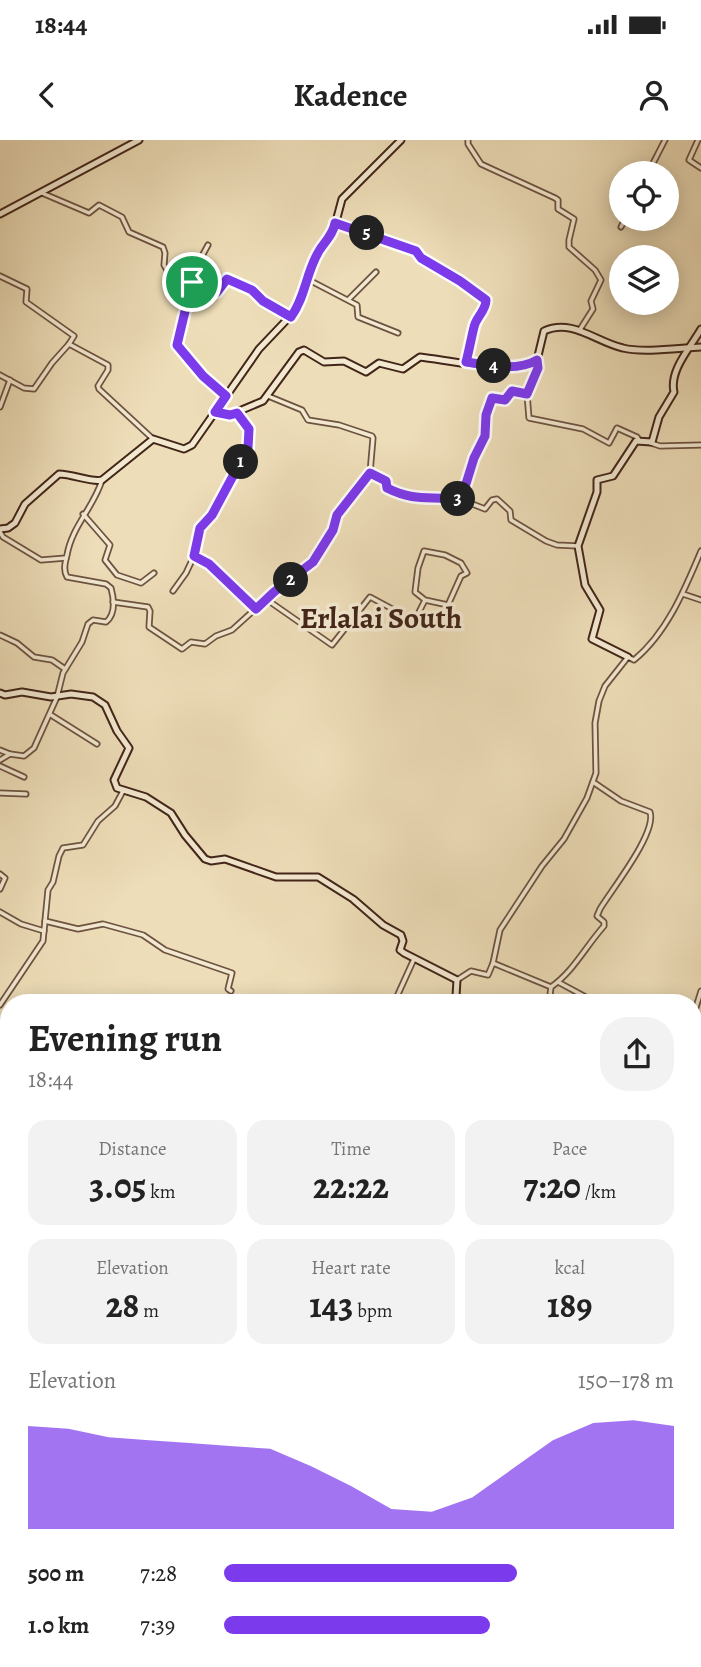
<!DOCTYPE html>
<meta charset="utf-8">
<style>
:root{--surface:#fff;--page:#f2f2f2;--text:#222;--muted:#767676;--accent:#7c3aed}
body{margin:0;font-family:Alegreya,serif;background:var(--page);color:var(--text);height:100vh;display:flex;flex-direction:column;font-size:26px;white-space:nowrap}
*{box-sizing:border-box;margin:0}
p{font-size:23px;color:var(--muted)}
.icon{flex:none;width:38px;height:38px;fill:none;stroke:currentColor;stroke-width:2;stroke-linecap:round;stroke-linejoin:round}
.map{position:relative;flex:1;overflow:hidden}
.sheet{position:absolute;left:0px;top:854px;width:702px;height:674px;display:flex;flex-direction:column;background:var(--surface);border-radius:28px 28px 0 0;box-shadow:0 4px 18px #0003}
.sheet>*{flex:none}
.buttons{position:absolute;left:609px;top:21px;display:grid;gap:14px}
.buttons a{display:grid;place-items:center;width:70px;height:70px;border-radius:50%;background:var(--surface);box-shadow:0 4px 18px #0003;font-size:35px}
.pin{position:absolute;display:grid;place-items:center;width:60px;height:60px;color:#fff;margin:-30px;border:4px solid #fff;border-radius:50%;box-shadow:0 2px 7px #0007}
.km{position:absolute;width:35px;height:35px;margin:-18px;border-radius:50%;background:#222;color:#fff;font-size:19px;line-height:35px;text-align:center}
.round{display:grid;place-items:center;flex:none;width:74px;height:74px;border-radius:28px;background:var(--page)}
.headline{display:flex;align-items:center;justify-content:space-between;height:119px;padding:0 28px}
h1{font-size:38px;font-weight:600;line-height:52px}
.metrics{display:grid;grid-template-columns:repeat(3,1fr);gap:10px;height:119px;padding:7px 28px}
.metrics div{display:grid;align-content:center;border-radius:18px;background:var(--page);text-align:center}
.metrics b{font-size:35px;font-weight:600}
.metrics small{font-size:19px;font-weight:400}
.metrics p{font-size:19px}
.chart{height:196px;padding:14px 28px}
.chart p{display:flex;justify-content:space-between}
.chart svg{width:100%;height:126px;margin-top:7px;fill:var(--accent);opacity:.7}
ul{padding:0 28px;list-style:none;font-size:23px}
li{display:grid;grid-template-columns:112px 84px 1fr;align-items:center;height:52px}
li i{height:18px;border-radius:9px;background:var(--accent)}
.status{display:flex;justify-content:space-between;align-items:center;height:49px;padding:0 35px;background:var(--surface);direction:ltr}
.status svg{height:19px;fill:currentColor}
header{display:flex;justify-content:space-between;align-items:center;height:91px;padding:0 28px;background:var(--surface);font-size:32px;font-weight:600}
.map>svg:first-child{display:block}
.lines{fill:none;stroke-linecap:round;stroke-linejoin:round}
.street-casing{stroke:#6d5341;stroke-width:7}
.secondary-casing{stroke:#422519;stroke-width:9}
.street{stroke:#f3e9d1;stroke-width:3.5}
.secondary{stroke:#f3e9d1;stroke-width:5}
.route-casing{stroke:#fff;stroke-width:14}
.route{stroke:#7c3aed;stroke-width:9}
.labels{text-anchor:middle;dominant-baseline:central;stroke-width:7;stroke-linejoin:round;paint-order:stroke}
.quarter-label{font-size:30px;font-weight:bold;fill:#422519;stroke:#f3e9d1}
</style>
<div class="status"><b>18:44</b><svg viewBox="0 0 49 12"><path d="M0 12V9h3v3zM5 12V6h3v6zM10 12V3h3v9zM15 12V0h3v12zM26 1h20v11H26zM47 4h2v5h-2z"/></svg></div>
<header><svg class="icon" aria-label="back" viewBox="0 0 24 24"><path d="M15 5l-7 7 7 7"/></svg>Kadence<svg class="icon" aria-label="person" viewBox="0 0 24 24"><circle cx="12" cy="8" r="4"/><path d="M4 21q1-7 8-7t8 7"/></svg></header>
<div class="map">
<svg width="701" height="1527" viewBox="0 0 701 1527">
<rect width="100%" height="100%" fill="#edddb8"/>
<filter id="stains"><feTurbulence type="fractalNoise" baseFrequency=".00286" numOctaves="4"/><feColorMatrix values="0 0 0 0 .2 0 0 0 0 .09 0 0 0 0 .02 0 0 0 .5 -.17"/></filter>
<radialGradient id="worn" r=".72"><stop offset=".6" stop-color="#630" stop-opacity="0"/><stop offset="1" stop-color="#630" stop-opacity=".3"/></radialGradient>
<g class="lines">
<g class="street-casing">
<g id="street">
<path d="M468,0V4L481,24L555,58L558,60V69L574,79L569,100V107L595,130L601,140L591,161L593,169L579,191"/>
<path d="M698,0L689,20L701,28"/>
<path d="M648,33L665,0"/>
<path d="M42,53L89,73L99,65L122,77L129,92L163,107L165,113L164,125L167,130L217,152L227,139L252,150L263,161L289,176"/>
<path d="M335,83L416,111L423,120L460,141L486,160C486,171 476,177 474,187C471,199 469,210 466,222"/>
<path d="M621,87L625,79"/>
<path d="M0,136L27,149L26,162L74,196L69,204L108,225V230L98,246L99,249L153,299"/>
<path d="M189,140L208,105"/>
<path d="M309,140L357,165L358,177L398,193"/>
<path d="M192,142L177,205L203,236L226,256"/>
<path d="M349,159L376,132"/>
<path d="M537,220L538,228L527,254L529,278L583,289L609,303L617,288L637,297L639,300"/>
<path d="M0,235L24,248L34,249L52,223L69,204"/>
<path d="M0,267L10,240"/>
<path d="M651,303L660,306L701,305"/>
<path d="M370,333L386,341L387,348L412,358L425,359L440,357L462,360L485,369L492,360L497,359L510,371L511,380L546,401L557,405L578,406"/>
<path d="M462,360C466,336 478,318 485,296C489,283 485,270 492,258L505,260L512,251L527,254"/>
<path d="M83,374L110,405L105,420L117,435L141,443L154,433"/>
<path d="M0,392L3,397L41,420L66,418"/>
<path d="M194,416L209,424L256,469"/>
<path d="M173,451L186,433L194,416L200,388L212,375L248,308L249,289L237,273"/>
<path d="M683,454L701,460"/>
<path d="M266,459L332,505L370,457L411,479L416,478L425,460L415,452L418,428L424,411L445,415L461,423L467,433L461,436L448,465L425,460"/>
<path d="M113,462L148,467L150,471L149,487L182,509L191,502L205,504L216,496L232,490L274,452L312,422L333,390L337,375L370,333L373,298L372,296L339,285L308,280L302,270L268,256"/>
<path d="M0,495L17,503L34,517L52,520L65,529"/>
<path d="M51,575L97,604"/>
<path d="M0,610L10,614"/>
<path d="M0,620L10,614L24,616L34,608L57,557L63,533L82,502L88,484L93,480L106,482C116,474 114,459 111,448L106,444L67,437C63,430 65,423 67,415C72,386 94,367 102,340"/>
<path d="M0,626L24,637"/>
<path d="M0,653L26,654"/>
<path d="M0,734L5,738L0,749"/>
<path d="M0,772L21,784L44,791"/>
<path d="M45,781L78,789L103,784L143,795L165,810L232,833L228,849L231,851"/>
<path d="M493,823L500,790L542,726L564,699L587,658L596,633L595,583L599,561L605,546L628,517L634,520C667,493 685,449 701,411"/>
<path d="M457,840L471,831L488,835L493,823L551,847L549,863"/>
<path d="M558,842L597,863"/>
<path d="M551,847C573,832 586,806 604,786V782L597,776L600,769C612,749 657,693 650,672L621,661L593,642"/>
<path d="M394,863L414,819"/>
<path d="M0,865L43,801L48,750L53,742L59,716L63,708L83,705L98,681L115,666L123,651"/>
<path d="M693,877L701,851"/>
<path d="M0,910L9,913"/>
<path d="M0,1067L9,1053"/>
<path d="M0,1081L9,1085"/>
<path d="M0,1145L9,1148"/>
<path d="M0,1255L9,1236"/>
<path d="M3,1328L9,1311"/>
<path d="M0,1420L9,1424"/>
<path d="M194,1519L209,1527"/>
<path d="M130,1527L133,1519"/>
<path d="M426,1527L429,1519"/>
<path d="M543,1527L547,1519"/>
</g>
</g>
<g class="secondary-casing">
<g id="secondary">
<path d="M0,74L139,0"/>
<path d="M215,272L230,275L263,261L299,212L304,210L324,222L344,221L366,232L379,223L403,229L420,217C448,220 514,236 537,220L544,191C572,178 596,202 623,208C643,213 679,208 701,207"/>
<path d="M0,389L8,388L15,383L25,364L59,334C73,334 92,343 102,340L153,299L184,309L192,305L259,209L297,169L304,156L318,111L334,89L342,59L401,0"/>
<path d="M628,517L592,499L600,470L585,445L578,406L597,352V340L613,336L636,301L652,302L659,277L674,252C669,230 691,207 701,189"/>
<path d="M0,553L5,555L22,552L51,557L71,554L93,557L105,565L117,591L129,608L114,640L117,648L146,657L171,673L185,695L205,719L211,721L225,719L276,737H318L353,759L383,785L401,795L403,801L400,810L404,813L457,840L456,856L459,863"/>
<path d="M693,1036L701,1039"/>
<path d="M0,1328L9,1329"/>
<path d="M693,1363L701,1361"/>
</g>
</g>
<use href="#street" class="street"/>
<use href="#secondary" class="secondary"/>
</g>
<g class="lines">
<g class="route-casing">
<path id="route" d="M335,83L416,111L421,118L460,141L486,160C486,171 476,177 474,187C471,199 469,211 466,222C488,225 517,232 537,220L538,228L527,254L512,251L505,260L492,258L486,275L485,296L474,318L461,360C431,355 417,363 387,348L386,341L370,333L337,375L333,390L313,422L274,452L256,469L209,424L194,416L200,388L212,375L248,308L249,289L237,273L230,275L215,272L226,256L203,236L177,205L192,142L217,152L227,139L252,150L263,161L291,177C306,156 306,132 319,111C325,101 333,95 335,83Z"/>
</g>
<use href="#route" class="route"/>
</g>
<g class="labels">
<g class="quarter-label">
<text x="381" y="478">Erlalai South</text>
</g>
</g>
<rect width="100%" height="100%" filter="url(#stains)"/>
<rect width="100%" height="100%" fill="url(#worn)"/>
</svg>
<div class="buttons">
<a><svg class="icon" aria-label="locate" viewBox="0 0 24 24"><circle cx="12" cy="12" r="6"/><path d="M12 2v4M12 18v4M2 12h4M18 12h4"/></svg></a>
<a><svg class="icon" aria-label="layers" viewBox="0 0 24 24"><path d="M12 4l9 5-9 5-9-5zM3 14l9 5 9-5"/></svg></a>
</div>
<div class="pin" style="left:192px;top:142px;background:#1e9e55"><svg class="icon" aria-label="arrive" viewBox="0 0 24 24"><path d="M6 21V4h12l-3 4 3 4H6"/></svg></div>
<b class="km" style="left:241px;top:322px">1</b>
<b class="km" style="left:291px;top:440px">2</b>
<b class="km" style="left:458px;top:359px">3</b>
<b class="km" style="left:494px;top:226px">4</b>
<b class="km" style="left:367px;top:93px">5</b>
<section class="sheet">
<div class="headline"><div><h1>Evening run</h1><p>18:44</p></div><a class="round"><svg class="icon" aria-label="share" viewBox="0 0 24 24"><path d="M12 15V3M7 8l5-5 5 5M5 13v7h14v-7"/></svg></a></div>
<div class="metrics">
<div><p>Distance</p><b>3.05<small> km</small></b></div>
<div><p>Time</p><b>22:22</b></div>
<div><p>Pace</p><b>7:20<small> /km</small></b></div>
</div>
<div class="metrics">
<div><p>Elevation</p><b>28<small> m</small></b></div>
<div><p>Heart rate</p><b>143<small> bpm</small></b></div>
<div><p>kcal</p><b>189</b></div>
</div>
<div class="chart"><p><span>Elevation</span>150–178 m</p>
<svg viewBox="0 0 160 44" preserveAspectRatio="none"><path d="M0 44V8L10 9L20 12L30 13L40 14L50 15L60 16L70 22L80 29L90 37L100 38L110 33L120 23L130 13L140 7L150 6L160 8V44z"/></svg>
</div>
<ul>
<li><b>500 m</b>7:28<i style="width:65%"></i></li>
<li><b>1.0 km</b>7:39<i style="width:59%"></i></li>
</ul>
</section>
</div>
